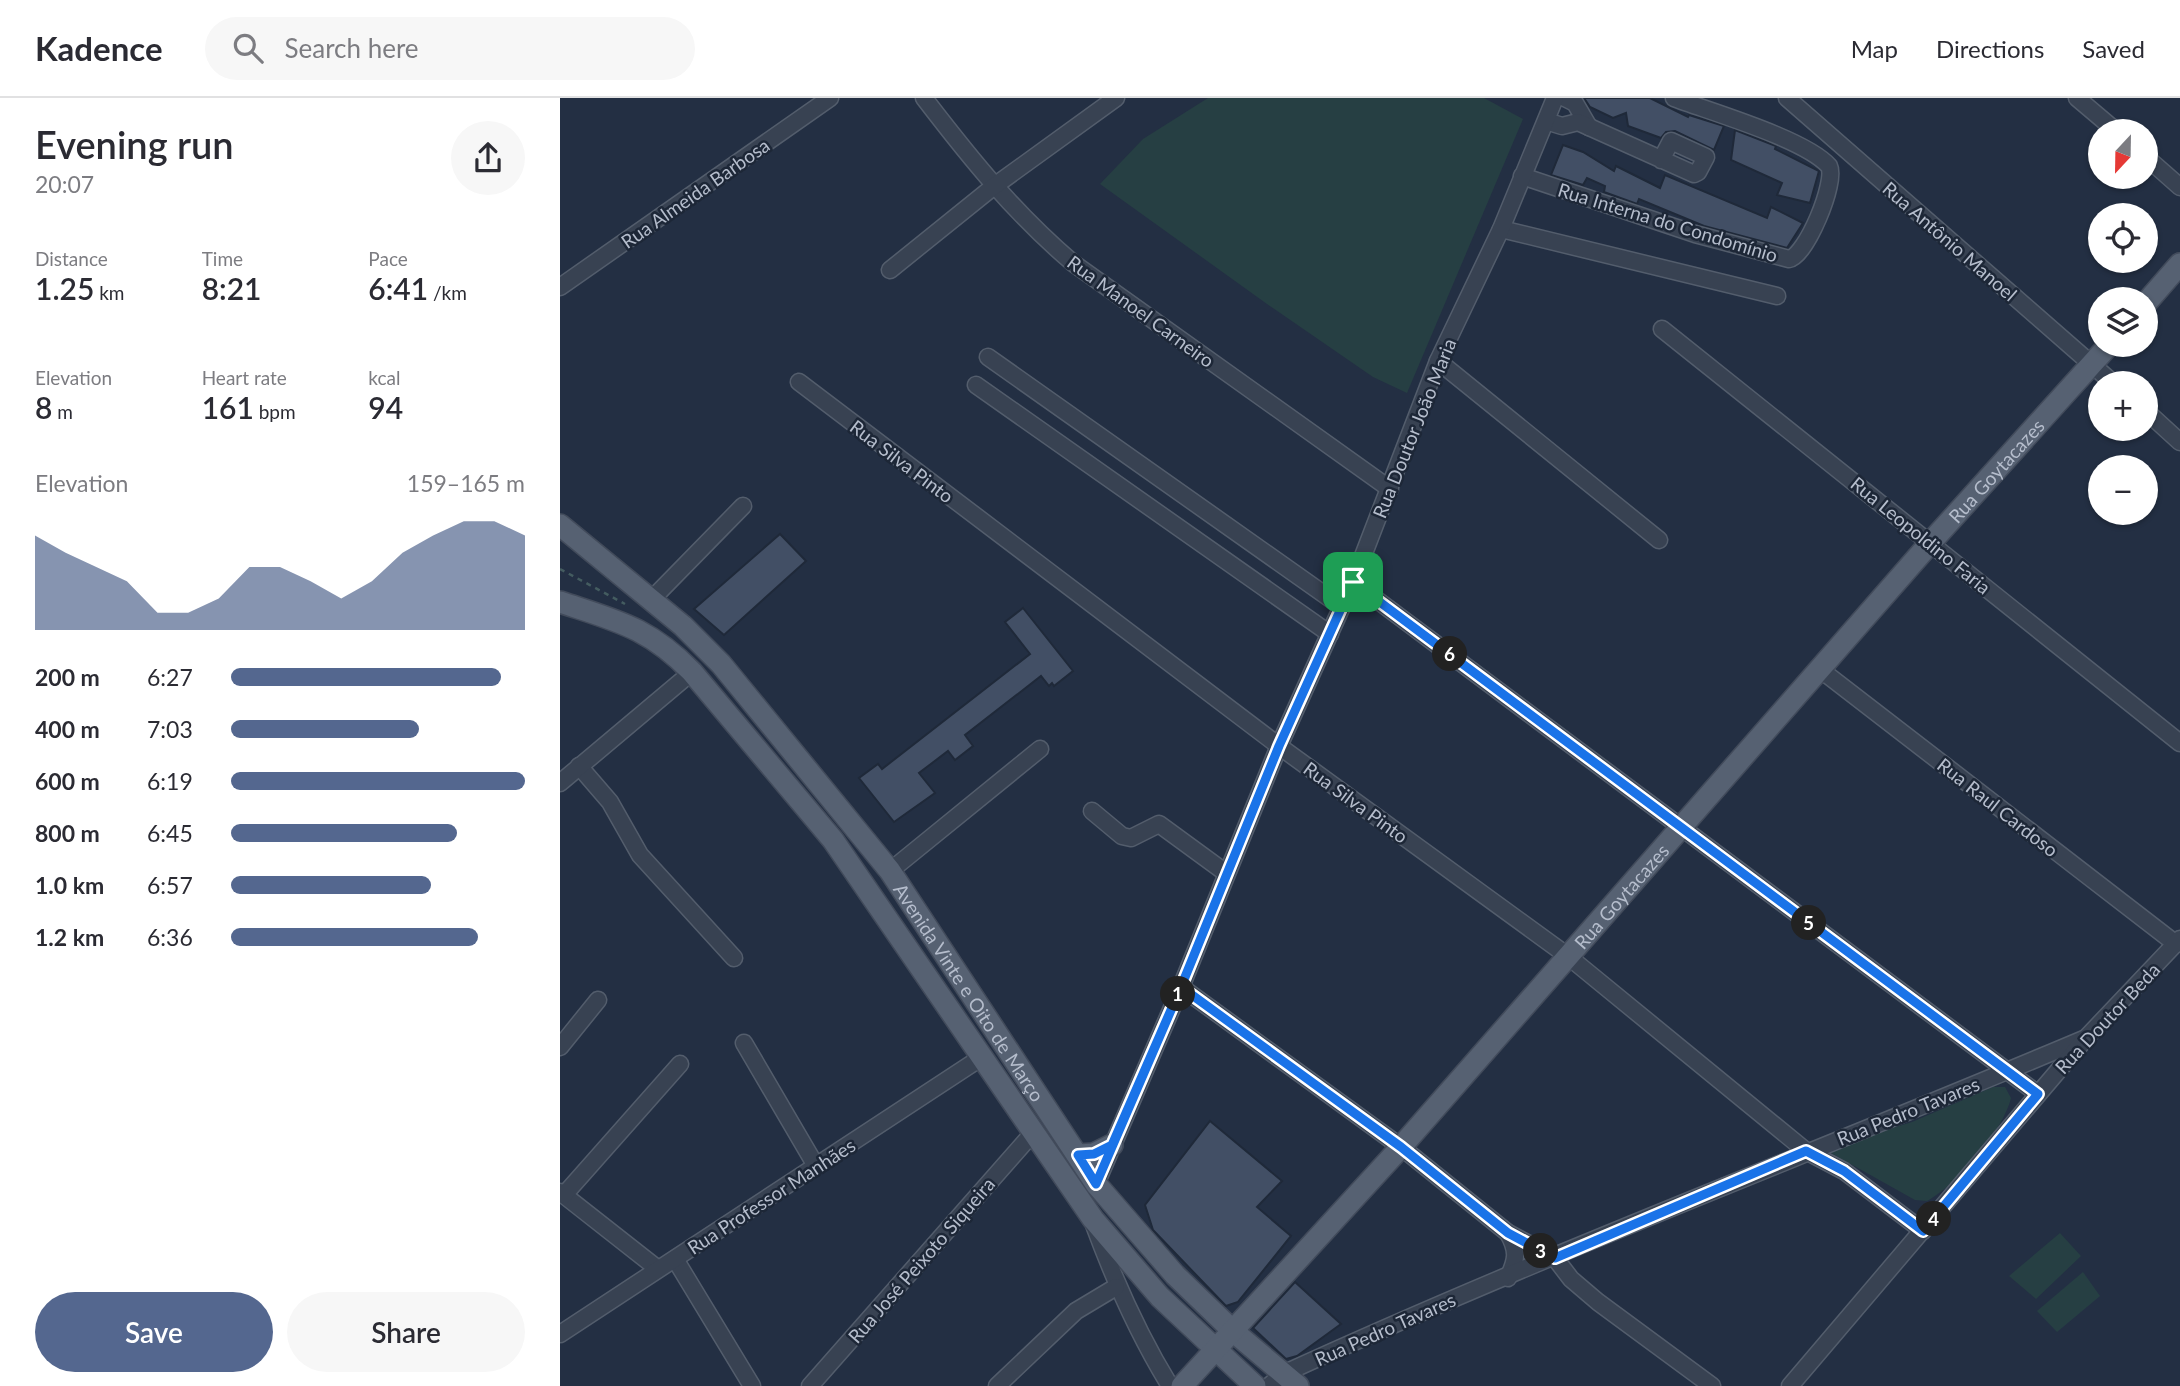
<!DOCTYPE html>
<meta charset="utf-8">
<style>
:root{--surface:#fff;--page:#f7f7f7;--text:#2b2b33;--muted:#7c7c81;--line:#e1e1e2;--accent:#54678f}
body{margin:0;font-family:Lato,sans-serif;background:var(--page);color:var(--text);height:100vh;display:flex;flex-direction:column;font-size:26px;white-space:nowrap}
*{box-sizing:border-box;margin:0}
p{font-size:23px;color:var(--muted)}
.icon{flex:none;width:38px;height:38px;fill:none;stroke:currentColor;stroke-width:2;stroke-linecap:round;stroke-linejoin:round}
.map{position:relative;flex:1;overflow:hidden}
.sheet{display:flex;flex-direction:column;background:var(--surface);width:560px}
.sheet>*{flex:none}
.needle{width:46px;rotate:202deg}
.buttons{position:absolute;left:1528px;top:21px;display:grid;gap:14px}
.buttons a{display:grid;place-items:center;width:70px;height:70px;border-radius:50%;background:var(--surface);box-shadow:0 2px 5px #0004;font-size:35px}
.pin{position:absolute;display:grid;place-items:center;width:60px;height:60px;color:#fff;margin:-30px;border-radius:14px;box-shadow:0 4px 10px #0006}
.km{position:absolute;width:35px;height:35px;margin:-18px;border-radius:50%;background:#222;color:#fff;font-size:19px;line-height:35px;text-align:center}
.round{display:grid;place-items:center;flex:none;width:74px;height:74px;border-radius:37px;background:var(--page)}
.headline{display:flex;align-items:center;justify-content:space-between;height:119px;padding:0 35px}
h1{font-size:38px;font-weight:600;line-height:52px}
.metrics{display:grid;grid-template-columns:repeat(3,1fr);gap:10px;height:119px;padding:7px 35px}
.metrics div{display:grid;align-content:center}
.metrics b{font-size:30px;font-weight:600}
.metrics small{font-size:19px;font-weight:400}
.metrics p{font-size:19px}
.chart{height:196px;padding:14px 35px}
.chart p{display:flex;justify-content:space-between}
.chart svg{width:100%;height:126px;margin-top:7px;fill:var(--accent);opacity:.7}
.primary-button{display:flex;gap:14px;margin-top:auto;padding:14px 35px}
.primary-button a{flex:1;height:80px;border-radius:42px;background:var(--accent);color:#fff;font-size:28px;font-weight:600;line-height:80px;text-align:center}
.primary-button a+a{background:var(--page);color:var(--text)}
ul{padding:0 35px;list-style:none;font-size:23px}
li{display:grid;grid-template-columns:112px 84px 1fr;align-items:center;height:52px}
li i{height:18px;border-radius:9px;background:var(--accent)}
header{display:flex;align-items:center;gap:42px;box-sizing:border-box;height:98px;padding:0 35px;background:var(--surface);border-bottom:2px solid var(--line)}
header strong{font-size:33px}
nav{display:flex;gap:38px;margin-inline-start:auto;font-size:24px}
.search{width:490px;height:63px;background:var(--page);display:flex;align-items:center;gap:18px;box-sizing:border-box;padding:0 24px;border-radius:38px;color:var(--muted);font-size:26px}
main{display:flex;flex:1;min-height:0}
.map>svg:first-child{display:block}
.green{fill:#263f43}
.building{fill:#424f65;stroke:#1f2939;stroke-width:2}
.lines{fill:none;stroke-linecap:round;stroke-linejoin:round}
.minor-casing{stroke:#535d6c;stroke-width:19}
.major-casing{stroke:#424b5b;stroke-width:24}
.path{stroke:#445c60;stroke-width:2.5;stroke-dasharray:5 5;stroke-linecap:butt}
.minor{stroke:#384252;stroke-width:16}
.major{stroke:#566172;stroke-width:21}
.route-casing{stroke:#fff;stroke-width:14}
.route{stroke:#1a73e8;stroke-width:9}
.labels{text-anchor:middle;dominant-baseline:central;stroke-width:5;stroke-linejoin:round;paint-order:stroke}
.street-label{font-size:19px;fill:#b5bdcc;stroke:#1d2737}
</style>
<header>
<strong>Kadence</strong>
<div class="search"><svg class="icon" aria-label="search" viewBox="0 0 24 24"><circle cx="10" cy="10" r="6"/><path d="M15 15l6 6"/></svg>Search here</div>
<nav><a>Map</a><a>Directions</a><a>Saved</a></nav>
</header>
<main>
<section class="sheet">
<div class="headline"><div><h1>Evening run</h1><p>20:07</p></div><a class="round"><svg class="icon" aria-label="share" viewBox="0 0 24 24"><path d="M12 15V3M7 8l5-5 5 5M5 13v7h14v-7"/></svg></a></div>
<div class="metrics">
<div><p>Distance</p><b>1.25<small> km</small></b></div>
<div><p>Time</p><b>8:21</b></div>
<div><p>Pace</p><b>6:41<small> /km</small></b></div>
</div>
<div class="metrics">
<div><p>Elevation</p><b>8<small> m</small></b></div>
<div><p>Heart rate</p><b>161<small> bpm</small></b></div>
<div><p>kcal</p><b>94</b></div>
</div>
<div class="chart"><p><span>Elevation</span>159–165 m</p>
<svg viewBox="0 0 160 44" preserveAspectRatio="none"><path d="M0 44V11L10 17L20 22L30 27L40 38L50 38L60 33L70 22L80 22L90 27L100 33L110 27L120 17L130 11L140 6L150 6L160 11V44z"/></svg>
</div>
<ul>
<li><b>200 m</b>6:27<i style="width:92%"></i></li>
<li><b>400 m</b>7:03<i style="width:64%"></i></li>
<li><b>600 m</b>6:19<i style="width:100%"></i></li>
<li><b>800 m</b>6:45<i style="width:77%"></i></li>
<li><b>1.0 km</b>6:57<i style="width:68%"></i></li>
<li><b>1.2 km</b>6:36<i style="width:84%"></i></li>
</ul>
<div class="primary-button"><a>Save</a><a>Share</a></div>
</section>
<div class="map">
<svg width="1620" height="1288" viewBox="0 0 1620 1288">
<rect width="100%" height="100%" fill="#232f43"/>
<g class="green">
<path d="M648,0H924L963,21L847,295L813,279L707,206L540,86L583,41Z"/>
<path d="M1433,989H1445L1451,1000C1443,1033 1397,1087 1367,1103L1355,1102L1264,1051L1352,1024Z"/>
<path d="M1500,1135L1521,1158L1476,1201L1449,1178Z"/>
<path d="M1523,1174L1540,1198L1497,1234L1477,1213Z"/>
</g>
<g class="building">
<path d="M1024,0H1090L1128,19L1129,17L1164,28L1154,52L1115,33L1106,34L1101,40L1068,28L1066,15L1053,20L1030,9Z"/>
<path d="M1175,32L1216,48L1215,51L1259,73L1250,105L1217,97L1222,85L1171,62Z"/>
<path d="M1003,47L1023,54L1054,73L1056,68L1100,90L1105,77L1207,120L1211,109L1243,125L1227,150L1144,128L1079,101L1077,106L1044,94L1045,88L1027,80L1023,87L991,77Z"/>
<path d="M220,436L246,463L164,537L134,511Z"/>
<path d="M463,510L513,573L494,588L492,585L489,588L481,578L405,637L413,648L395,662L388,653L359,675L375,695L334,724L299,680L318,666L322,671L470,556L445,524Z"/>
<path d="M650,1023L722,1083L697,1109L731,1138L678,1204L666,1208L593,1132L585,1107Z"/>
<path d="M735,1184L781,1226L737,1258L726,1261L693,1230Z"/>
</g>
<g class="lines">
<g class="minor-casing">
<g id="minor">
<path d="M364,0C410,60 455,116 513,165L830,391"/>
<path d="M1005,0L1015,5L1029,29"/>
<path d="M1227,0L1553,285"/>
<path d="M1517,0L1556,33"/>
<path d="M986,23L1002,28L1018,24L1134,76L1138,74L1146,59L1111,43L1101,62"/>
<path d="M1586,59L1620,89"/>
<path d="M962,78L1135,136L1229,161C1246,158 1277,84 1269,68C1245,41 1151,14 1114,0"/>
<path d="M941,131L1217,198"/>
<path d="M330,172L433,89L556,0"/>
<path d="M0,189L270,0"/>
<path d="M1102,231L1620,645"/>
<path d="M428,259L782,509"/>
<path d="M878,263L1099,442"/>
<path d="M239,284L719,648L1009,859L1246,1053L1284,1073L1363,1133"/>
<path d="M416,287L770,536"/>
<path d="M1586,313L1620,344"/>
<path d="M793,484L1478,996"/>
<path d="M92,501L183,408"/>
<path d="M1261,572L1616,846"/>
<path d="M19,668L50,704L80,757L174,860"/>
<path d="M0,685L132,574"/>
<path d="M532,713L562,738L571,740L599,726L666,775"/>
<path d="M330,773L480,651"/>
<path d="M621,889L841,1049L948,1135L995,1160L1011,1181L1038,1204L1152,1288"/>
<path d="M184,945L256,1068"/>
<path d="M0,949L38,902"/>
<path d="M536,1086L621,889L719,648L793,484L878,263L941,131L995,0"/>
<path d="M0,1094L98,1171"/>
<path d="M4,1097L120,966"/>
<path d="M534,1127C555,1184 578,1236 610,1288"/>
<path d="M115,1161L192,1288"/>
<path d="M948,1180C957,1161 958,1153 948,1135"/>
<path d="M0,1236L422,959"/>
<path d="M250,1288L472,1036"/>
<path d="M437,1288L516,1213L556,1189"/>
<path d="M709,1288L723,1276C987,1155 1259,1053 1526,940"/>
<path d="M1230,1288L1526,940L1620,841"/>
</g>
</g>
<g class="major-casing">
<g id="major">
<path d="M1586,205L1620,166"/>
<path id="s1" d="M0,427L123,528L161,566L330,773L536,1086L615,1177L674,1234L738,1288"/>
<path d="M0,504C57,523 88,529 132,574L273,742L533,1121L600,1199L695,1288"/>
<path d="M518,1057L534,1056L552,1047"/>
<path id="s2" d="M622,1288L841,1049L1371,444L1549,247"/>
</g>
</g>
<path class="path" d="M0,471L65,506"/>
<use href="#minor" class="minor"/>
<use href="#major" class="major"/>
</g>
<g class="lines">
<g class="route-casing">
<path id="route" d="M793,484L719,648L621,889L536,1086L518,1057L534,1056L552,1047L621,889L841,1049L948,1135L995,1160L1246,1053L1284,1073L1363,1133L1478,996L793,484"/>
</g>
<use href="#route" class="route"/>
</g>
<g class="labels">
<g class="street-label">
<text transform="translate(135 95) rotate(-35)">Rua Almeida Barbosa</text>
<text transform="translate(1108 124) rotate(17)">Rua Interna do Condomínio</text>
<text transform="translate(1390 143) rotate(41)">Rua Antônio Manoel</text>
<text transform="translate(581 213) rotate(36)">Rua Manoel Carneiro</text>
<text transform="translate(854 330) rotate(-68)">Rua Doutor João Maria</text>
<text transform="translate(342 363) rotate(37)">Rua Silva Pinto</text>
<text stroke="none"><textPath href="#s2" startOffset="1225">Rua Goytacazes</textPath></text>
<text transform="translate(1361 437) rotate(39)">Rua Leopoldino Faria</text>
<text transform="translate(796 704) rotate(36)">Rua Silva Pinto</text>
<text transform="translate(1438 709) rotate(38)">Rua Raul Cardoso</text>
<text stroke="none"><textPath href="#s2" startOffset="658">Rua Goytacazes</textPath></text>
<text stroke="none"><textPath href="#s1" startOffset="625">Avenida Vinte e Oito de Março</textPath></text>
<text transform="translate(1547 920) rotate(-47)">Rua Doutor Beda</text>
<text transform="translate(1348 1013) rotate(-22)">Rua Pedro Tavares</text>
<text transform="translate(211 1098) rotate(-33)">Rua Professor Manhães</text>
<text transform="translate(361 1162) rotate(-49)">Rua José Peixoto Siqueira</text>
<text transform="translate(825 1231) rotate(-24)">Rua Pedro Tavares</text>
</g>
</g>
</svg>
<div class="buttons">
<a><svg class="needle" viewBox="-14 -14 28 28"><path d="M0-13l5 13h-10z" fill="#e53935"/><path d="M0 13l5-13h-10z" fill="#7c7c81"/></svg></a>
<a><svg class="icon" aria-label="locate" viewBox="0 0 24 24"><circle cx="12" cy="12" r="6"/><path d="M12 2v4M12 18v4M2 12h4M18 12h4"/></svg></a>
<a><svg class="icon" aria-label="layers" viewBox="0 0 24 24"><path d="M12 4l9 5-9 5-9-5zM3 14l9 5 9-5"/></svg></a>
<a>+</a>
<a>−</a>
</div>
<div class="pin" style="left:793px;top:484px;background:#1e9e55"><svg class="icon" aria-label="arrive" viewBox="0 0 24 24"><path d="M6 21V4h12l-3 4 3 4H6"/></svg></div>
<b class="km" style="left:618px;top:896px">1</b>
<b class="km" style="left:981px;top:1153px">3</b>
<b class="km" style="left:1374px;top:1121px">4</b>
<b class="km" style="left:1249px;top:825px">5</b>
<b class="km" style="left:890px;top:556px">6</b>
</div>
</main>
